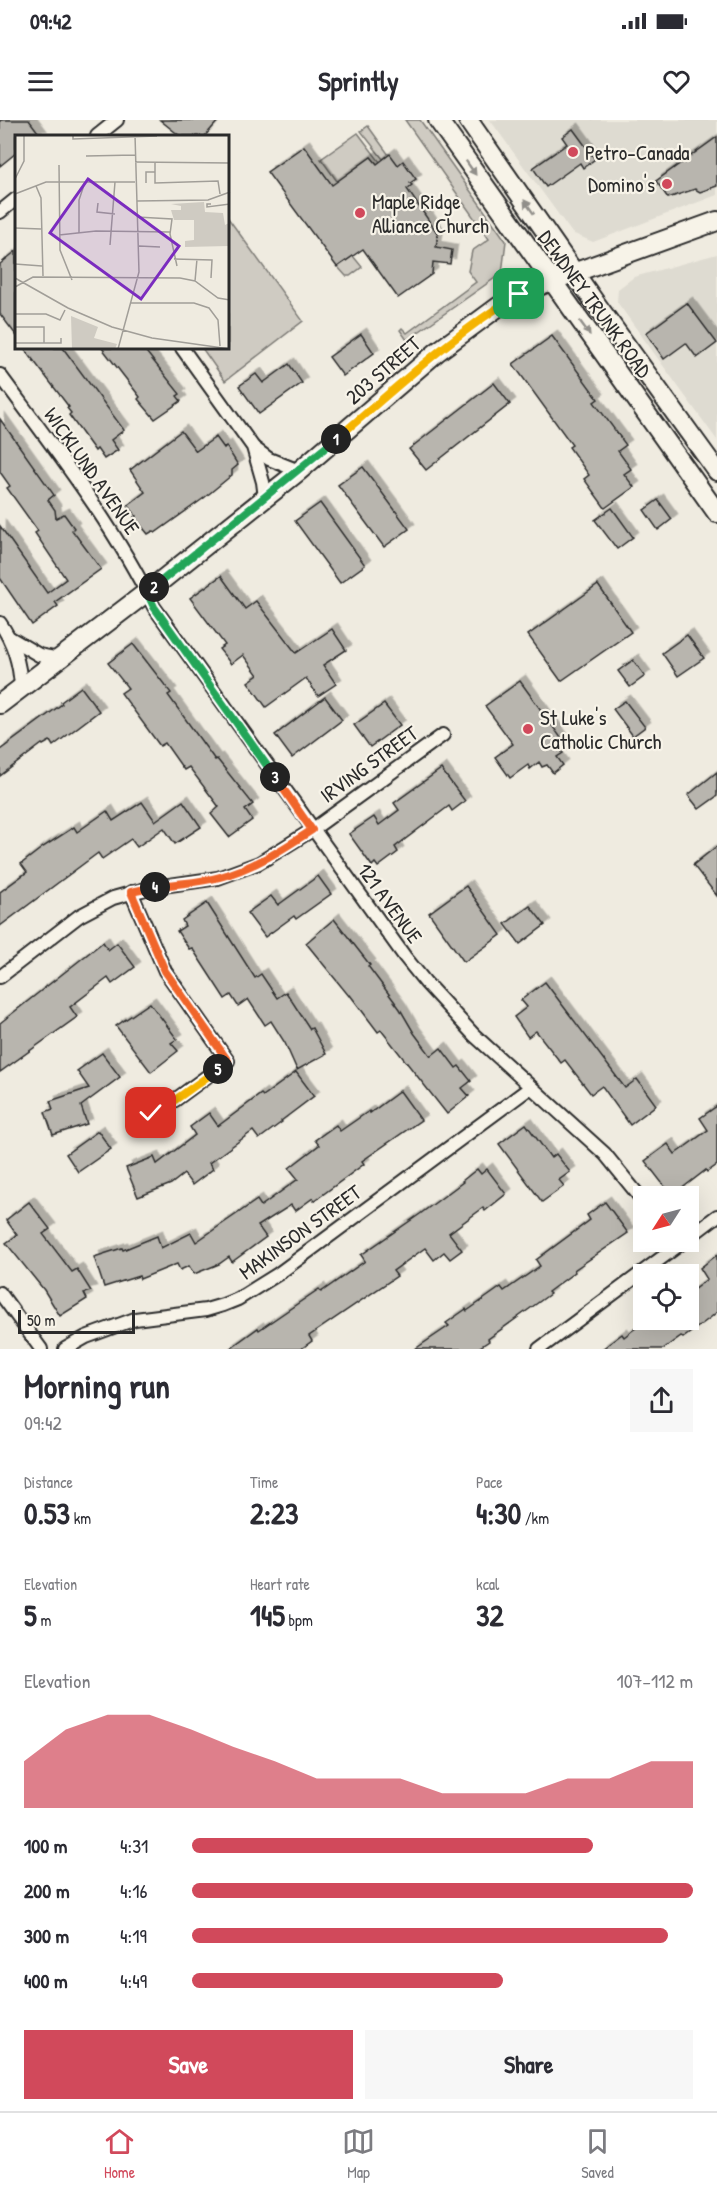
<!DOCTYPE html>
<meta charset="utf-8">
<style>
:root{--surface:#fff;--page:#f7f7f7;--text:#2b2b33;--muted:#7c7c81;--line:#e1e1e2;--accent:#d1495b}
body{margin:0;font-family:"Patrick Hand",sans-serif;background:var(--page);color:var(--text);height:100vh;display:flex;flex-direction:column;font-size:22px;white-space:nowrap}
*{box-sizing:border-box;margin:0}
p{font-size:20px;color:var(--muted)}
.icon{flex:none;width:33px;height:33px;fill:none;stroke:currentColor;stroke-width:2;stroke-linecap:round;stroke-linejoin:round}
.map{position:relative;height:1229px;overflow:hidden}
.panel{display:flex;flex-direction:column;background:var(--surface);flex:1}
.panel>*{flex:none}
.needle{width:39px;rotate:234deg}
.fabs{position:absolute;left:633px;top:1066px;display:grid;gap:12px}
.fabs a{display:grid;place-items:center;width:66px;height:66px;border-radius:0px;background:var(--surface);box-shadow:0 6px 24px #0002;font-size:30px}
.scale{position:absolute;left:18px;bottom:15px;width:117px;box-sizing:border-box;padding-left:6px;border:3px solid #2b2b2b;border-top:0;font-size:16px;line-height:21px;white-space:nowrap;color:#2b2b2b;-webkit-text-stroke:4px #f7f3e8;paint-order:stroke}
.pin{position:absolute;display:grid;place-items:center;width:51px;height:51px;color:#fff;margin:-26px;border-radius:12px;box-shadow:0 3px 9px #0006}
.km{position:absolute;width:30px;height:30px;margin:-15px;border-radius:50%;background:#222;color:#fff;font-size:16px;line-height:30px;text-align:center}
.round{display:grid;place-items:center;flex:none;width:63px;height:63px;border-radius:0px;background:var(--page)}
.headline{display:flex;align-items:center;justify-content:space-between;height:102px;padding:0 24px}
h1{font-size:33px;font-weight:800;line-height:45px}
.figures{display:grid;grid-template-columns:repeat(3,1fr);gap:9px;height:102px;padding:6px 24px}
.figures div{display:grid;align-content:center}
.figures b{font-size:30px;font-weight:800}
.figures small{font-size:16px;font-weight:400}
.figures p{font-size:16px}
.chart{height:168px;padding:12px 24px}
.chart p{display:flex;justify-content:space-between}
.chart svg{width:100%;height:108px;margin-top:6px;fill:var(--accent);opacity:.7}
.button{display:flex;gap:12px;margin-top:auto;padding:12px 24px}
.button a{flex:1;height:69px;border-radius:0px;background:var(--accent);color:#fff;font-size:24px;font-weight:800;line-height:69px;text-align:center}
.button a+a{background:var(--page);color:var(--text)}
ul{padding:0 24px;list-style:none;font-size:20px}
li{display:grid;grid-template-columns:96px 72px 1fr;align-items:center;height:45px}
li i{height:15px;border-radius:8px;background:var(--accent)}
.status{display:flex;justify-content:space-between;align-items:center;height:42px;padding:0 30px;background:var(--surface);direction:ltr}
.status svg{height:16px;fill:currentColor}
header{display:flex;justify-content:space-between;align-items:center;height:78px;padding:0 24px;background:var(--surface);font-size:27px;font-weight:800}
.tab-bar{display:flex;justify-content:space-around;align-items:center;height:84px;border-top:2px solid var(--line);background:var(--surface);font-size:16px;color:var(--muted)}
.tab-bar a{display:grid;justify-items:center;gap:3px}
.tab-bar .current{color:var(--accent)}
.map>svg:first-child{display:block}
.built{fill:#dedbd1}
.green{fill:#cfcbc2;stroke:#7d7b76;stroke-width:1.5}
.building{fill:#b8b5ae;stroke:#2b2b2b;stroke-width:1.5;filter:url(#shadow)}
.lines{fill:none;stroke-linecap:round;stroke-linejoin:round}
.street-casing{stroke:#2b2b2b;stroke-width:16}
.secondary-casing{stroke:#2b2b2b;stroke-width:22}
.street{stroke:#f7f3e8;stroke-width:12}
.secondary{stroke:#f7f3e8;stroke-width:18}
.oneway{fill:#918f8a}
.split-1-casing{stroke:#fff;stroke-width:12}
.split-2-casing{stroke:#fff;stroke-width:12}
.split-3-casing{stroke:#fff;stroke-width:12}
.split-4-casing{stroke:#fff;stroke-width:12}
.split-5-casing{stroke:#fff;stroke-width:12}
.split-6-casing{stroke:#fff;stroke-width:12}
.split-1{stroke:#f5b400;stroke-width:8}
.split-2{stroke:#22a559;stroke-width:8}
.split-3{stroke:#22a559;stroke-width:8}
.split-4{stroke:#f0652b;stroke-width:8}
.split-5{stroke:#f0652b;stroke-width:8}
.split-6{stroke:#f5b400;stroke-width:8}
.poi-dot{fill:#d1495b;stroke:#f7f3e8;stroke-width:2}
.labels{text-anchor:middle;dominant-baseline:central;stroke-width:4.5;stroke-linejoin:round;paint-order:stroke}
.poi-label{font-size:21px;fill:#2b2b2b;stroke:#f7f3e8;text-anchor:start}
.street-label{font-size:21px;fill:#2b2b2b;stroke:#f7f3e8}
.inset-road{fill:none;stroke:#a19e98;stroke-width:1.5}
.view{fill:#7b2cbf;fill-opacity:0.15;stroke:#7b2cbf;stroke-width:3}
.inset-edge{fill:none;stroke:#2b2b2b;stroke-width:3}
</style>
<div class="status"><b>09:42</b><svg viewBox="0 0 49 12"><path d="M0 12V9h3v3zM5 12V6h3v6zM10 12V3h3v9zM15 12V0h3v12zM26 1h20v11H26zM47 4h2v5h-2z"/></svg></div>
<header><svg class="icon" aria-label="menu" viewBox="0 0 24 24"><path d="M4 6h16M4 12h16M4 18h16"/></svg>Sprintly<svg class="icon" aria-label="heart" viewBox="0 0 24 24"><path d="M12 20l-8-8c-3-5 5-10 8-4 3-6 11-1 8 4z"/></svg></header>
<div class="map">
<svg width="717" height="1229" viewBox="0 0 717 1229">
<defs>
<filter id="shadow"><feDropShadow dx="5.5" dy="-5.5" stdDeviation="0" flood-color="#0004"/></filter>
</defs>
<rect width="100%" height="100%" fill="#efebe0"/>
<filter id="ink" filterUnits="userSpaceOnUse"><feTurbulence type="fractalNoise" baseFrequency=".0167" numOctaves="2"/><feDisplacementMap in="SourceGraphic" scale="12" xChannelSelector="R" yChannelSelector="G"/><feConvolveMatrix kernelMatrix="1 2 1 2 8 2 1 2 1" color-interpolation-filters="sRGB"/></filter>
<g filter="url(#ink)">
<g class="built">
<path d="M490,0H717V75L593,122L572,113Z"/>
<path d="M717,134V320L617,182L618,169L634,157Z"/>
</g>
<g class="green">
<path d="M405,0H420L506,121L502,153L407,220L400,210L402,208L407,213L476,162L468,151L472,131L489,119Z"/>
<path d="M368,6L389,35L383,39L361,11Z"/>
<path d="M358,13L380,42L377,44L371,37L350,52L342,68L321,39Z"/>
<path d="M228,98L303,201L225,261L202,228H228Z"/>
<path d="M353,136L362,147L350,156H346L338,147Z"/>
</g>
<g class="building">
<path d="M0,0H29L41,16H16V33L0,46Z"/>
<path d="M160,0H219L205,16H180Z"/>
<path d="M573,9L595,39L583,48L580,43L546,67L533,48L567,24L562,17Z"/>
<path d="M717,17V66L700,72L695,69L668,78L656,61Z"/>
<path d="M304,26L332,65L371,37L377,44L390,34L398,45L403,41L416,59L410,63L412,65L407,69L438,114L436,127L452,130L450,144L433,142L432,154L398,178L363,129L337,147L267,52Z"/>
<path d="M16,131V215L0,194V144Z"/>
<path d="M687,183L717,223L697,238L686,223L664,239L646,213Z"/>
<path d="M361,214L374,233L343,256L329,237Z"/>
<path d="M552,216L598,279L594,282L626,325L618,331L631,349L624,354L634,367L605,388L584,359L589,355L569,327L572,325L513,244Z"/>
<path d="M24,228H63L124,310L111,320L118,330L104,339L97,329L95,331L69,295L71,293L67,288L69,287Z"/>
<path d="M102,228H143L180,274L177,276L181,281L155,299L138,279L140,277Z"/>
<path d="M289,244L302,263L259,294L239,266L256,254L263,263Z"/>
<path d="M494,263L510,284L426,350L409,329Z"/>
<path d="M0,299L54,375L48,380L55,390L56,398L64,394L74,408L72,410L101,449L55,482L58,486L32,505L0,458V406L47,473L66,459L35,413L38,411L7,368L10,366L0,352Z"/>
<path d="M181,311L196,331L216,317L224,328L226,326L238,345L232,350V355L204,378L155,413L153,411L148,414L134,397L136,396L128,385L145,372L130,350Z"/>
<path d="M363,347L409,409L384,427L338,365Z"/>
<path d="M658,380L672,399L658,410L644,390Z"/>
<path d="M320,383L365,445L340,463L295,401Z"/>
<path d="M612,388L633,417L617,429L595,400Z"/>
<path d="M221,456L245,489L256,481L296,533L332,509L346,530L323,545L336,564L318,576L306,558L266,587L248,562L258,555L243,535L231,544L219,529L225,525L190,478Z"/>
<path d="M598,465L631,512L561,561L528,515Z"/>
<path d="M687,515L704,538L678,556L662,533Z"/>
<path d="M133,524L171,573L168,575L215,640L217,639L253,684L245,690L252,700L229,717L211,694L219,687L189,647L184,650L165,623L160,626L121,573L128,568L108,543Z"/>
<path d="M633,540L645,556L630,567L618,551Z"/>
<path d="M520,561L564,622L558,627L563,633L557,637L563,645L553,653L547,645L542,647L539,642L530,649L528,645L510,658L495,637L513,624L485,586Z"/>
<path d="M81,567L99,591L53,626L50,621L43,625L42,624L0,656V630L62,584L61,582Z"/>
<path d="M325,577L342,600L292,638L275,615Z"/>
<path d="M625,581L645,607L633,616L613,589Z"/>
<path d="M384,584L400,605L370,627L354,605Z"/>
<path d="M441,649L465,681L452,691L449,686L395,727L398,732L378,747L375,743L372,746L349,714L374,697L379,705L399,690L394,683Z"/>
<path d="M717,652V676L699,689L688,675Z"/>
<path d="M183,681L201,707L175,724L164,708L137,727L131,719L102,739L98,733L0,806V772L27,752L21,744L43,727L74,707L77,712L107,691L113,701L142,682L155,701Z"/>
<path d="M717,726V776L693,745Z"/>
<path d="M318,756L331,774L296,799L294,796L265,817L247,793L271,776L278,785Z"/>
<path d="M466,766L501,815L464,842L429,793Z"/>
<path d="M207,783L255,858L261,854L277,878L286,872L310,909L312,908L326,934L297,950L285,923L271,901L265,905L248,879L238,886L231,875L225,879L192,828L189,829L177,811L185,806L182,800Z"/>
<path d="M530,786L545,805L520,824L505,804Z"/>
<path d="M334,799L370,845L368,846L400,889L414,913L431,936L441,928L456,948L459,946L471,961L462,968L469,976L447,994L381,910L378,912L350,875L349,876L306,823Z"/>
<path d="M103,822L108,830L117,823L135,847L112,864L108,858L70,887L77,897L0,952V903Z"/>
<path d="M545,862L625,968L637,959L656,985L630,1005L602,966L591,974L565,940L561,943L536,911L528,917L514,897L527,887L521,880Z"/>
<path d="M150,883L177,919L171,923L178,931L151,952L116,906Z"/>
<path d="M102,933L120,957L81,986L87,1004L53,1015L45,992L53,989L50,981L89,968L77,951Z"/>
<path d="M296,952L314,976L281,1001L282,1002L259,1019L253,1011L209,1043L213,1049L192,1065L184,1054L171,1064L138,1077L126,1048L154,1037L157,1044L195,1015L190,1007L209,993L218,1006L261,974L263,976Z"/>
<path d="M400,971L421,1000L362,1041L364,1044L314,1081L313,1078L295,1091L291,1085L258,1106L266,1117L232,1142L229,1137L219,1144L194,1154L189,1146L180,1150L177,1144L140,1159L139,1156L104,1167L94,1137L122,1128L123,1130L157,1116L161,1128L191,1113L196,1122L257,1080L261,1086L298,1059L289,1048L319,1025L315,1020L336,1005L340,1011L369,991L370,993Z"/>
<path d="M717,986V1045L707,1052L706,1050L672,1076L645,1041L668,1024L675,1034L708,1010L700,998Z"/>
<path d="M526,1004L551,1038L556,1034L570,1052L559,1060L564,1066L542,1082L499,1024Z"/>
<path d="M98,1011L111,1029L78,1052L66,1034Z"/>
<path d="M477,1049L481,1054L487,1049L506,1074L485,1091L483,1088L449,1113L462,1130L450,1139L444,1132L434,1140L425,1128L393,1151L397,1156L309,1216L312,1221L301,1229H229L258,1208L259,1210L319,1169L321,1172L365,1141L361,1135L420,1094L463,1062L462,1061Z"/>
<path d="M29,1082L50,1109L43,1114L72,1152L77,1149L91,1171L84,1173L87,1179L60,1196L44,1170L6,1123L17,1115L6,1100Z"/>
<path d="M605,1082L628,1113L574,1150L575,1152L548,1172L550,1174L488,1219L489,1221L477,1229H415L449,1206L446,1203L466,1189L467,1191L501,1167L504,1171L540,1146L536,1140L590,1100L587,1095Z"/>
<path d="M717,1135V1192L710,1198L683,1218L681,1216L663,1229H602L622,1214L624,1217L646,1200H688V1174L707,1159L700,1148Z"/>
</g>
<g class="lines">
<g class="street-casing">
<g id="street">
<path d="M97,16L117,0"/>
<path d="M0,92L16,79"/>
<path d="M182,228L253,327L263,362L265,378"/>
<path d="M0,255C55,330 113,403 154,487L405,837L426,863L474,915L605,1034L644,1082"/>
<path d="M254,328L269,339L299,351"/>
<path d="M0,503C14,523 20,543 21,568"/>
<path d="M10,518L39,535L59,539"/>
<path d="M131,772L165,851L228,941L175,980L151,993"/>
<path d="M0,857L79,796L113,778L149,768L218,758L259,743L312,710L443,615"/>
<path d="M688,1118L717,1096"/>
<path d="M0,1173L41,1229"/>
<path d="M65,1229L86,1217L135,1199L206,1190L223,1185L238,1179L278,1154L531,967"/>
<path d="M539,1229L683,1122"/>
</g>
</g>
<g class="secondary-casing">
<g id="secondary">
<path d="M438,0L717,393"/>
<path d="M468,0L594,181L717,351"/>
<path d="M0,584L147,472L299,351L437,232L498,187L519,174L551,161L717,101"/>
</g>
</g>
<use href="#street" class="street"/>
<use href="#secondary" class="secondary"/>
</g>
<defs><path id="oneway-solid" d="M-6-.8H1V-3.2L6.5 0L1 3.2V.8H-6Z" transform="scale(1.5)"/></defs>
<g class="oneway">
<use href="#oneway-solid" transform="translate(471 48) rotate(55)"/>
<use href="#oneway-solid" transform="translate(529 87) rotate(-125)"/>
<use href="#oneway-solid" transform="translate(585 208) rotate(54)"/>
</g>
</g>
<g class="lines" filter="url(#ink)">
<g class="split-1-casing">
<path id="split-1" d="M336,319C395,269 452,215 519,174"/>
</g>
<g class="split-2-casing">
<path id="split-2" d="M154,467L336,319"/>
</g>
<g class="split-3-casing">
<path id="split-3" d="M154,467L147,472L154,487L275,657"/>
</g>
<g class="split-4-casing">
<path id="split-4" d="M155,767C177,763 199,763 220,757C254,748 283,729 312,710L275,657"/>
</g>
<g class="split-5-casing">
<path id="split-5" d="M155,767L131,772L165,851L228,941L218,949"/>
</g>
<g class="split-6-casing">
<path id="split-6" d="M151,993L175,980L218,949"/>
</g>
<use href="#split-1" class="split-1"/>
<use href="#split-2" class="split-2"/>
<use href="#split-3" class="split-3"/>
<use href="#split-4" class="split-4"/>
<use href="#split-5" class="split-5"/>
<use href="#split-6" class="split-6"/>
</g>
<g class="poi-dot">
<circle cx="573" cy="32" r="6"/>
<circle cx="667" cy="64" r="6"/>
<circle cx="360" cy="93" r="6"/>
<circle cx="528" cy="609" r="6"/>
</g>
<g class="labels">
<g class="poi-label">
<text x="585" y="32">Petro-Canada</text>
<text x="655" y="64" text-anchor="end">Domino's</text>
<text x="372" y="81">Maple Ridge<tspan x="372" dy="24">Alliance Church</tspan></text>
<text x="540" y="597">St Luke's<tspan x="540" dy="24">Catholic Church</tspan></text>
</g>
<g class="street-label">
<text transform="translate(595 184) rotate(54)">DEWDNEY TRUNK ROAD</text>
<text transform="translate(383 250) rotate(-41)">203 STREET</text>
<text transform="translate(92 351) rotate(55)">WICKLUND AVENUE</text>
<text transform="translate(369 644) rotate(-36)">IRVING STREET</text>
<text transform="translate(390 783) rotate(54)">121 AVENUE</text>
<text transform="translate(300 1112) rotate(-36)">MAKINSON STREET</text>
</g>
</g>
<g transform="translate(15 15)">
<rect width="214" height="214" fill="#efebe0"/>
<path d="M189,67L190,77L208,78L210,90L214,88V111L170,112V106L179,105V85H159L156,75H166V71L156,69ZM56,181L83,192L79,203L102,209L100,214H57Z" fill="#cfcbc2"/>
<path class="inset-road" d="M58,0V4L142,1M71,21L120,20M120,27L215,28M140,27V48L203,46L205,59M44,30L45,115L57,145M0,44L9,26V0M131,48V37H140M21,51L26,63L28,141M0,59L31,47H120M122,66L193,65L215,57M83,68L82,77L100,79M196,69H192V72L215,69M122,82L157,84L155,99L162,131M0,93L26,94M64,98V65L70,47M44,100L81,96L155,97M95,110L100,47M124,111L145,112M159,124L197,125L196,143M0,129L27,131M0,143L53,173L97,192L137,203L215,214M180,146L182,124M0,152L18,142L165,143L180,146L203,163L215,165M116,168H179L194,173L203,185L205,211M0,179H31L45,185L50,175M0,192H29V208M0,208H46V203M103,214L124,137L120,0"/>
<path class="view" d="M73,44L164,111L126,164L35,98Z"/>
<rect width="214" height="214" class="inset-edge"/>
</g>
</svg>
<div class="fabs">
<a><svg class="needle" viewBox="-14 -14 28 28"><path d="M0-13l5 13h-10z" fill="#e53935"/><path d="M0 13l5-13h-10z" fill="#7c7c81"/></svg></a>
<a><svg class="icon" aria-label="locate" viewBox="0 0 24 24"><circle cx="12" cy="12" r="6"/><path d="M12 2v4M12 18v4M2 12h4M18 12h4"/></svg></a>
</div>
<div class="scale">50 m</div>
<div class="pin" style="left:519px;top:174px;background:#1e9e55"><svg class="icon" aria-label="arrive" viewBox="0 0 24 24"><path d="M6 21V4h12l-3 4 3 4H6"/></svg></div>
<div class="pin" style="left:151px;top:993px;background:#d93025"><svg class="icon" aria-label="check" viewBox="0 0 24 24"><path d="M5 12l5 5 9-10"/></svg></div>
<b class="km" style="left:336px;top:319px">1</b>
<b class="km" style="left:154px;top:467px">2</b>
<b class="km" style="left:275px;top:657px">3</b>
<b class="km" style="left:155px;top:767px">4</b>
<b class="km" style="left:218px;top:949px">5</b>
</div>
<section class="panel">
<div class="headline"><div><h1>Morning run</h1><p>09:42</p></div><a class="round"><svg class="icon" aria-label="share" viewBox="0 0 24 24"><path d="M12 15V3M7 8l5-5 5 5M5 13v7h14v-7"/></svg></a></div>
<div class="figures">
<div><p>Distance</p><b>0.53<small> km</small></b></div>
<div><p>Time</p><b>2:23</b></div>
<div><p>Pace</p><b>4:30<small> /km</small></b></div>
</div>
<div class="figures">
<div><p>Elevation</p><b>5<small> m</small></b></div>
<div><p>Heart rate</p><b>145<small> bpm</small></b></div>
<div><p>kcal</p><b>32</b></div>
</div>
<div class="chart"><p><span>Elevation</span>107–112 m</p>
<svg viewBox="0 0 160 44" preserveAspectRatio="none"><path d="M0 44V25L10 12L20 6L30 6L40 12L50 19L60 25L70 32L80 32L90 32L100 38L110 38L120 38L130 32L140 32L150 25L160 25V44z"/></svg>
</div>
<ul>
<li><b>100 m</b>4:31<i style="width:80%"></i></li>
<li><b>200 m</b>4:16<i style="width:100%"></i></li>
<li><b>300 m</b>4:19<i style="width:95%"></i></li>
<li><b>400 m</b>4:49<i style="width:62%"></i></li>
</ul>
<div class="button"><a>Save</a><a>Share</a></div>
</section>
<nav class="tab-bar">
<a class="current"><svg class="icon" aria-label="home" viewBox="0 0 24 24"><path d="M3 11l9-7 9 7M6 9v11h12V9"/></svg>Home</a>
<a><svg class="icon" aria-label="map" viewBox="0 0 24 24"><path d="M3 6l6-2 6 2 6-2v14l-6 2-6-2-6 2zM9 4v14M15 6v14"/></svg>Map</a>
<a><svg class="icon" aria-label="saved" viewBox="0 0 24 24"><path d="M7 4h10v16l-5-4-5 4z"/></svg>Saved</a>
</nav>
